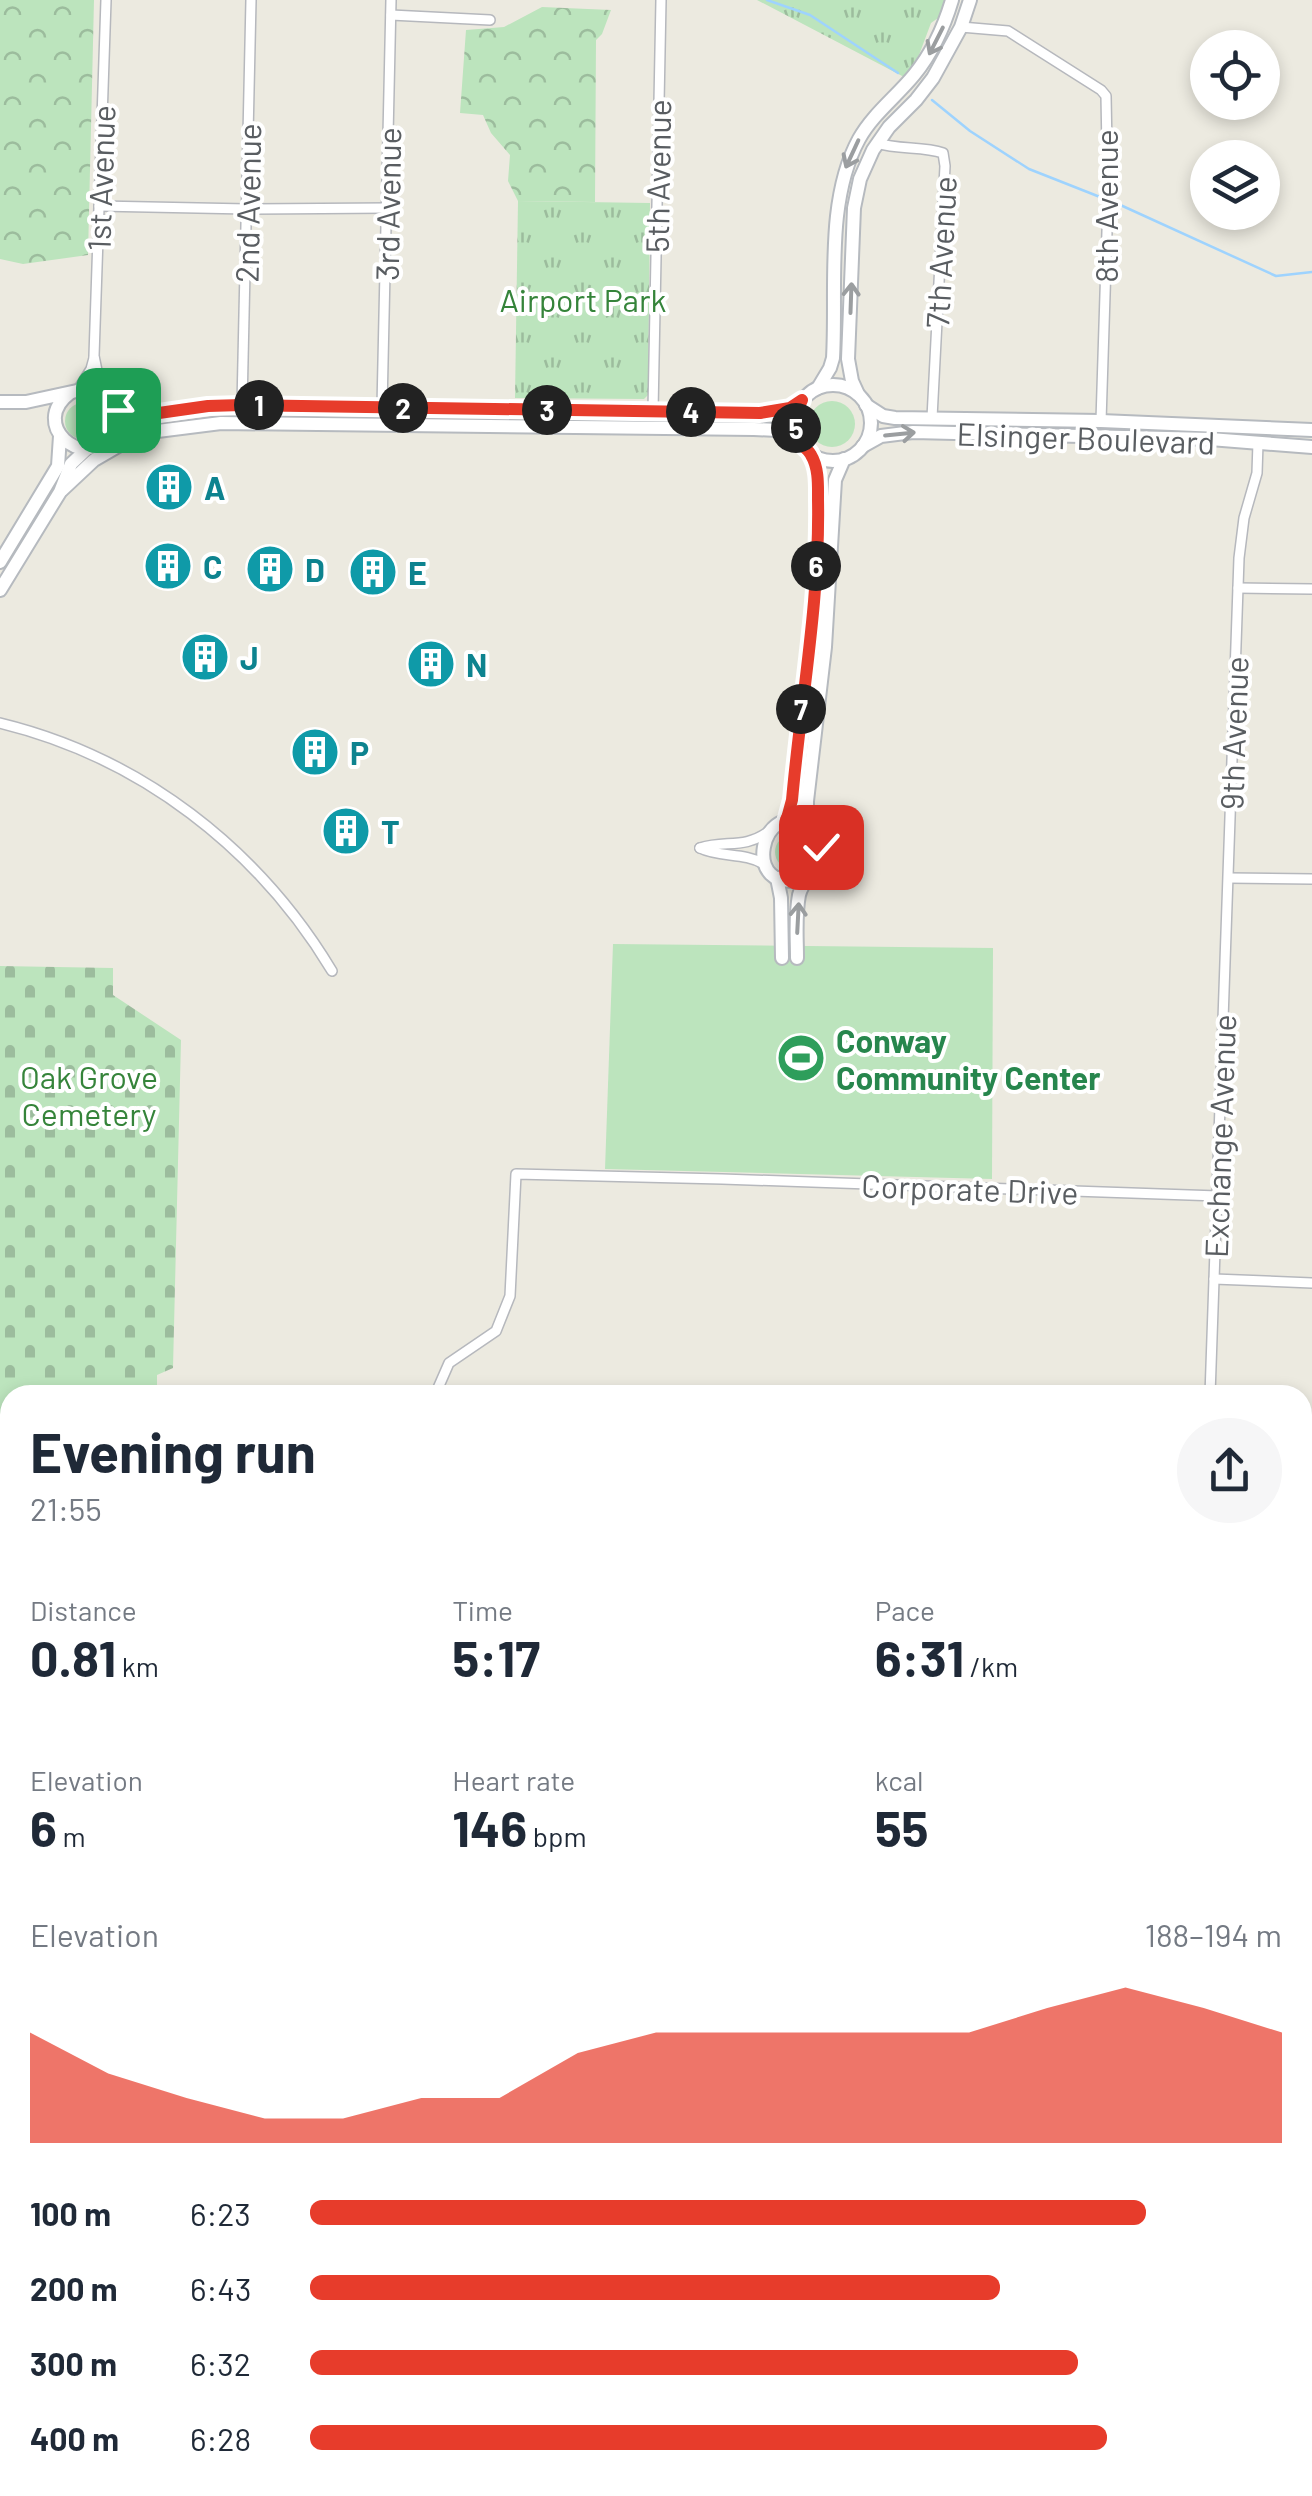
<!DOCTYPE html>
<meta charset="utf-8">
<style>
:root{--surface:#fff;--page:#f6f6f7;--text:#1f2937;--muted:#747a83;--accent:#e73c2b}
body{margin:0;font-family:Barlow,sans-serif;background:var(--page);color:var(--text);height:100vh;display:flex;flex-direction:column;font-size:38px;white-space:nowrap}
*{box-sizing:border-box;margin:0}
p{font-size:32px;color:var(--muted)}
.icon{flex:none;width:55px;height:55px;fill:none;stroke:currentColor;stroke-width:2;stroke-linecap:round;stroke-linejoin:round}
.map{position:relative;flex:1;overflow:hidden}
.sheet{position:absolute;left:0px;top:1385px;width:1312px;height:1112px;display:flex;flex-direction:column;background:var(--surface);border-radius:30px 30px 0 0;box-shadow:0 5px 15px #0003}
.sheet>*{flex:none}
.tools{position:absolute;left:1190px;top:30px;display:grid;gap:20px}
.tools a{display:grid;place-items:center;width:90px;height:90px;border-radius:50%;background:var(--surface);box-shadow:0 5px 15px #0003;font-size:50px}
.pin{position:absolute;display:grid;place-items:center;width:85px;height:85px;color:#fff;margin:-42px;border-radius:20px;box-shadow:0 5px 15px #0006}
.km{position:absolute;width:50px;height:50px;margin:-25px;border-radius:50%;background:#222;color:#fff;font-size:28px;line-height:50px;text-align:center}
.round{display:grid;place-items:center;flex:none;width:105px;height:105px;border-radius:52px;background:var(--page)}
.overview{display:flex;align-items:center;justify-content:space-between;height:170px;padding:0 30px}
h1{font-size:55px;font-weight:700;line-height:75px}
.metrics{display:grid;grid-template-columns:repeat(3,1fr);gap:15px;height:170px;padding:10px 30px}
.metrics div{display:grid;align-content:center}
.metrics b{font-size:50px;font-weight:700}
.metrics small{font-size:28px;font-weight:400}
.metrics p{font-size:28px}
.chart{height:280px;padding:20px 30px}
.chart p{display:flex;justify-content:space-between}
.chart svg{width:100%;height:180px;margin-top:10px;fill:var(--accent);opacity:.7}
ul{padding:0 30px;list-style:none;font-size:32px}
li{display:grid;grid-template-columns:160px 120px 1fr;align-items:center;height:75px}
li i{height:25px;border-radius:12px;background:var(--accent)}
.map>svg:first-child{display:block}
.green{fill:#bce4bd}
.forest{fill:url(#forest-crowns)}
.cemetery{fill:url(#cemetery-stones)}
.park{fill:url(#park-tufts)}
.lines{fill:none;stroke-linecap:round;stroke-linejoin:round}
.stream{stroke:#9ed3fe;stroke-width:2.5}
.street-casing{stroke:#b6b8bd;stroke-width:12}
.secondary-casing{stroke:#b6babf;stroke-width:16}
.street{stroke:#fff;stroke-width:9}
.secondary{stroke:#fff;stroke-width:12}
.rail{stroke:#b2b3b3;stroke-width:2.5;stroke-dasharray:2.5 12;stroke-linecap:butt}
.oneway{stroke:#9b9ea0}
.route-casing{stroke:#fff;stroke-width:20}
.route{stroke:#e73c2b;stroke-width:12}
.labels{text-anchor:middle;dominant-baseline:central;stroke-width:8;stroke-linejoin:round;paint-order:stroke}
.street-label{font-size:32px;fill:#595d61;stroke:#fff}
.park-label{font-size:32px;fill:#35843a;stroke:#fff}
.culture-label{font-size:32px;font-weight:bold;fill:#0d838f;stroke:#fff;text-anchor:start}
.leisure-label{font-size:32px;font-weight:bold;fill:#27864d;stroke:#fff;text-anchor:start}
</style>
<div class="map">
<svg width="1312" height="2496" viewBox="0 0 1312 2496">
<defs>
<pattern id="forest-crowns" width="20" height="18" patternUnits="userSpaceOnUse" patternTransform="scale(2.5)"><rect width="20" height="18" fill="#bce4bd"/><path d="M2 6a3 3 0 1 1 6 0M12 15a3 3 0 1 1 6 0" fill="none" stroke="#9cbc9d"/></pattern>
<pattern id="cemetery-stones" width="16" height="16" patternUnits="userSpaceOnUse" patternTransform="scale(2.5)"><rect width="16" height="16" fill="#bce4bd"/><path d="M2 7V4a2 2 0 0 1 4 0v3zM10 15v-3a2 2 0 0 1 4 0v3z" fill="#9cbc9d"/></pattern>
<pattern id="park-tufts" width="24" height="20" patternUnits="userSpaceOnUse" patternTransform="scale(2.5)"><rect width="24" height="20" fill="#bce4bd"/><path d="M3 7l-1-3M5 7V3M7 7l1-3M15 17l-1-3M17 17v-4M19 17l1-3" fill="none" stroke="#9cbc9d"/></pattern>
</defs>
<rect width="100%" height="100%" fill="#eceae0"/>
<g class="green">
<circle cx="832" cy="424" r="23"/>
<circle cx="83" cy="421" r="18"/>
<circle cx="792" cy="852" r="17"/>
<path d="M613,944L993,948L992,1179L605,1169Z"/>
</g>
<g class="forest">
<path d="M0,0H94L88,255L23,264L0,259Z"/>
<path d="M542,7L611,10L602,34L596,40L595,202L518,201L508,181L510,155L491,133L483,115L460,113L466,30L504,27Z"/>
</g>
<path class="cemetery" d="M0,966L113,968V995L181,1040L173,1368L157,1375V1395H10V1467H0Z"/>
<g class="park">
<path d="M757,0H945L941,16L931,23L919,55L904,77Z"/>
<path d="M518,201L650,203L648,395L644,399L515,398Z"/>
</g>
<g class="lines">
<g class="stream">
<path d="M767,0L810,15L898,73"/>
<path d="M932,100L970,131L1029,169L1100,197"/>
<path d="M1116,203L1276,276L1312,272"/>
</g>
<g class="street-casing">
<g id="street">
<path d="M391,15L490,20"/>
<path d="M961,27L1008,31L1101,90L1106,96L1108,200L1101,421"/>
<path d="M877,143C898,150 923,146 943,153L945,166L932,418"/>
<path d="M99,206L247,209L388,208"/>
<path d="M78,390L91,369L94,358"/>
<path d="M102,395L94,356L106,0"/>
<path d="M242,405L251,0"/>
<path d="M382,407L391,0"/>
<path d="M653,411L661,0"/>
<path d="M1238,588L1312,589"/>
<path d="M0,723C140,757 258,848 332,971"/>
<path d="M700,848C726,840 744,849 768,832"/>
<path d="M700,848C720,858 744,852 764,864"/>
<path d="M1229,878L1312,879"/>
<path d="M1214,1279L1312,1283"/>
<path d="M435,1395L449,1363L496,1331L510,1296L516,1174L722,1179L1218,1196"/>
<path d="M1210,1395L1239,558L1244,518L1257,473L1258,443"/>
<path d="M0,1575H10"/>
<path d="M0,2448H10"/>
<path d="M152,2496V2488"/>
<path d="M980,2496V2488"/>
<path d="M1191,2496V2488"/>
</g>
</g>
<g class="secondary-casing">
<g id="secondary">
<circle cx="833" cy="423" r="38"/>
<path d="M818,388L830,368L833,358C837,288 825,201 859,139C873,114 896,97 914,75C932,53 944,27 952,0"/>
<path d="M70,393C28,424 84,472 109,435C116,425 114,415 110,404"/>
<path d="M858,394L852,381L848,359L854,208L860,179L873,150L889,127L916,100L933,78L961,27L970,0"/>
<path d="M0,402H26L86,389L102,395L120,412L127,415H156L208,406L242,405L760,413L790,407L802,400"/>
<path d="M866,405L883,416L895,418L1101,421L1312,430"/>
<path d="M101,443L126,435L221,423L754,429L777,430L797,436"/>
<path d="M863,446L881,436L913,432L1210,439L1312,447"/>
<path d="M62,490L94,460L125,442"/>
<path d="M0,562L58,466L60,436"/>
<path d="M0,590L60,492L71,464L88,448"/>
<path d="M786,822L791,800L815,585L818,478L811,454"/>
<path d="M807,827V801L825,647L835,480L844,459"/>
<path d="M777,878L781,898L782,958"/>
<path d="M797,958C797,937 795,916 799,895C804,872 841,852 809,828C761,792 738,899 805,878"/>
<path d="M568,2496V2488"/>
</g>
</g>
<use href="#street" class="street"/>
<use href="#secondary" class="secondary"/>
<path class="rail" d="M374,2496V2488"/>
</g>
<defs><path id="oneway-shaft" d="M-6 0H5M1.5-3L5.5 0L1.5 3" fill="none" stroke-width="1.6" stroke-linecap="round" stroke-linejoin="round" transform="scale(2.5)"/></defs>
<g class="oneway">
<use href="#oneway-shaft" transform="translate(936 41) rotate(117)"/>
<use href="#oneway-shaft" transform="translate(852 154) rotate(115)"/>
<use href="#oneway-shaft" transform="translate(851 298) rotate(-88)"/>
<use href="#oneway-shaft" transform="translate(900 434) rotate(-6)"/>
<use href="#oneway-shaft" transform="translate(798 918) rotate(-87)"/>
</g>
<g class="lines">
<g class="route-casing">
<path id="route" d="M118,410L127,415L138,416L208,406L242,405L760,413L790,408L802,400C795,414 791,429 801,443C804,448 809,450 811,455C819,468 818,486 818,500C820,600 801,700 792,800L786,822C804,822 816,830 821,847"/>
</g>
<use href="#route" class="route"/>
</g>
<defs>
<g id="building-disc" transform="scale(2.5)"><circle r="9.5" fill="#0f9aa8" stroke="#fff"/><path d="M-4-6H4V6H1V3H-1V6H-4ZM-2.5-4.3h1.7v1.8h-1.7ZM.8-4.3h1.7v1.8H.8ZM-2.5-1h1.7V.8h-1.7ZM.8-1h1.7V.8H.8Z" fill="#fff"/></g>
<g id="stadium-disc" transform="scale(2.5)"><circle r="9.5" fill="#2e9e5b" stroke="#fff"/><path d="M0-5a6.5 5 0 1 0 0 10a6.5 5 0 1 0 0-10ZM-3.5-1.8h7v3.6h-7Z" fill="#fff"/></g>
</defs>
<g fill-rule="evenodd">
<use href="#building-disc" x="169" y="487"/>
<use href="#building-disc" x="168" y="566"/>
<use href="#building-disc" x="270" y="569"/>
<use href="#building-disc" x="373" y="572"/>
<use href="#building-disc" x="205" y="657"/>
<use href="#building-disc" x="431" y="664"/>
<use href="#building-disc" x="315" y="752"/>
<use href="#building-disc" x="346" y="831"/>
<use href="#stadium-disc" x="801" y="1058"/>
</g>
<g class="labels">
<g class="street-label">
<text transform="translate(657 176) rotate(-89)">5th Avenue</text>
<text transform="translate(100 178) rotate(-88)">1st Avenue</text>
<text transform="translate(247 203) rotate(-89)">2nd Avenue</text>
<text transform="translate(387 204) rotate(-89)">3rd Avenue</text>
<text transform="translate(1105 206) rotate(-90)">8th Avenue</text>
<text transform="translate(940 252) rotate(-87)">7th Avenue</text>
<text transform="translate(1086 437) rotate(2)">Elsinger Boulevard</text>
<text transform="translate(1233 733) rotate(-88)">9th Avenue</text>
<text transform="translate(1219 1136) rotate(-88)">Exchange Avenue</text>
<text transform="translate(970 1188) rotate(2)">Corporate Drive</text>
</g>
<g class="park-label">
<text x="583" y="299">Airport Park</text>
<text x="89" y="1076">Oak Grove<tspan x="89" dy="37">Cemetery</tspan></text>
</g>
<g class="culture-label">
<text x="204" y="487">A</text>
<text x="203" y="566">C</text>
<text x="305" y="569">D</text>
<text x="408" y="572">E</text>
<text x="240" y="657">J</text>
<text x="466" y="664">N</text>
<text x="350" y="752">P</text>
<text x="381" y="831">T</text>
</g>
<g class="leisure-label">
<text x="836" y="1040">Conway<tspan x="836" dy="37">Community Center</tspan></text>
</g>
</g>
</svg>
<div class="tools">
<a><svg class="icon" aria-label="locate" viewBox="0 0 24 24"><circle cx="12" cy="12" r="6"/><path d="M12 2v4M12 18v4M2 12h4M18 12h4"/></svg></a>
<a><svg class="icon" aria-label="layers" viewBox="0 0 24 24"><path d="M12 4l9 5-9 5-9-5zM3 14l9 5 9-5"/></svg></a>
</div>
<div class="pin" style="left:118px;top:410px;background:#1e9e55"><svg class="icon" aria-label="arrive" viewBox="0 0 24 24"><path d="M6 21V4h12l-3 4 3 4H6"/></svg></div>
<div class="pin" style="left:821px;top:847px;background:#d93025"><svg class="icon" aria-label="check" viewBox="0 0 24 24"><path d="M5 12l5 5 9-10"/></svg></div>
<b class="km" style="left:259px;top:405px">1</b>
<b class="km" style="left:403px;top:408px">2</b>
<b class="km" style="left:547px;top:410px">3</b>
<b class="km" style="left:691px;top:412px">4</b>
<b class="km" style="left:796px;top:428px">5</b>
<b class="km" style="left:816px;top:566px">6</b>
<b class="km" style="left:801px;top:709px">7</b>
<section class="sheet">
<div class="overview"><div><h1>Evening run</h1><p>21:55</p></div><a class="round"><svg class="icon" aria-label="share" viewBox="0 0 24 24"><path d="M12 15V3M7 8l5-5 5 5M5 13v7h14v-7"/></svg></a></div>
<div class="metrics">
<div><p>Distance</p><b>0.81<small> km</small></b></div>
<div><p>Time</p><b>5:17</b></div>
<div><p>Pace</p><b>6:31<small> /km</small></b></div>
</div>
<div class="metrics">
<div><p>Elevation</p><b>6<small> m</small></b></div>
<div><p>Heart rate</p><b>146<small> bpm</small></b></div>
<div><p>kcal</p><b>55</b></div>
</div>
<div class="chart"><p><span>Elevation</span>188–194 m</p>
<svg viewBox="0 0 160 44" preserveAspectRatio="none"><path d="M0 44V17L10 27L20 33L30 38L40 38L50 33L60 33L70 22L80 17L90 17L100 17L110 17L120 17L130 11L140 6L150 11L160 17V44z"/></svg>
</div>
<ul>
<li><b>100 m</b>6:23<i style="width:86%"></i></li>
<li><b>200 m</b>6:43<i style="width:71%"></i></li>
<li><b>300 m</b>6:32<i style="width:79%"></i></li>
<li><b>400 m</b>6:28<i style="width:82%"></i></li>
</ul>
</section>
</div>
